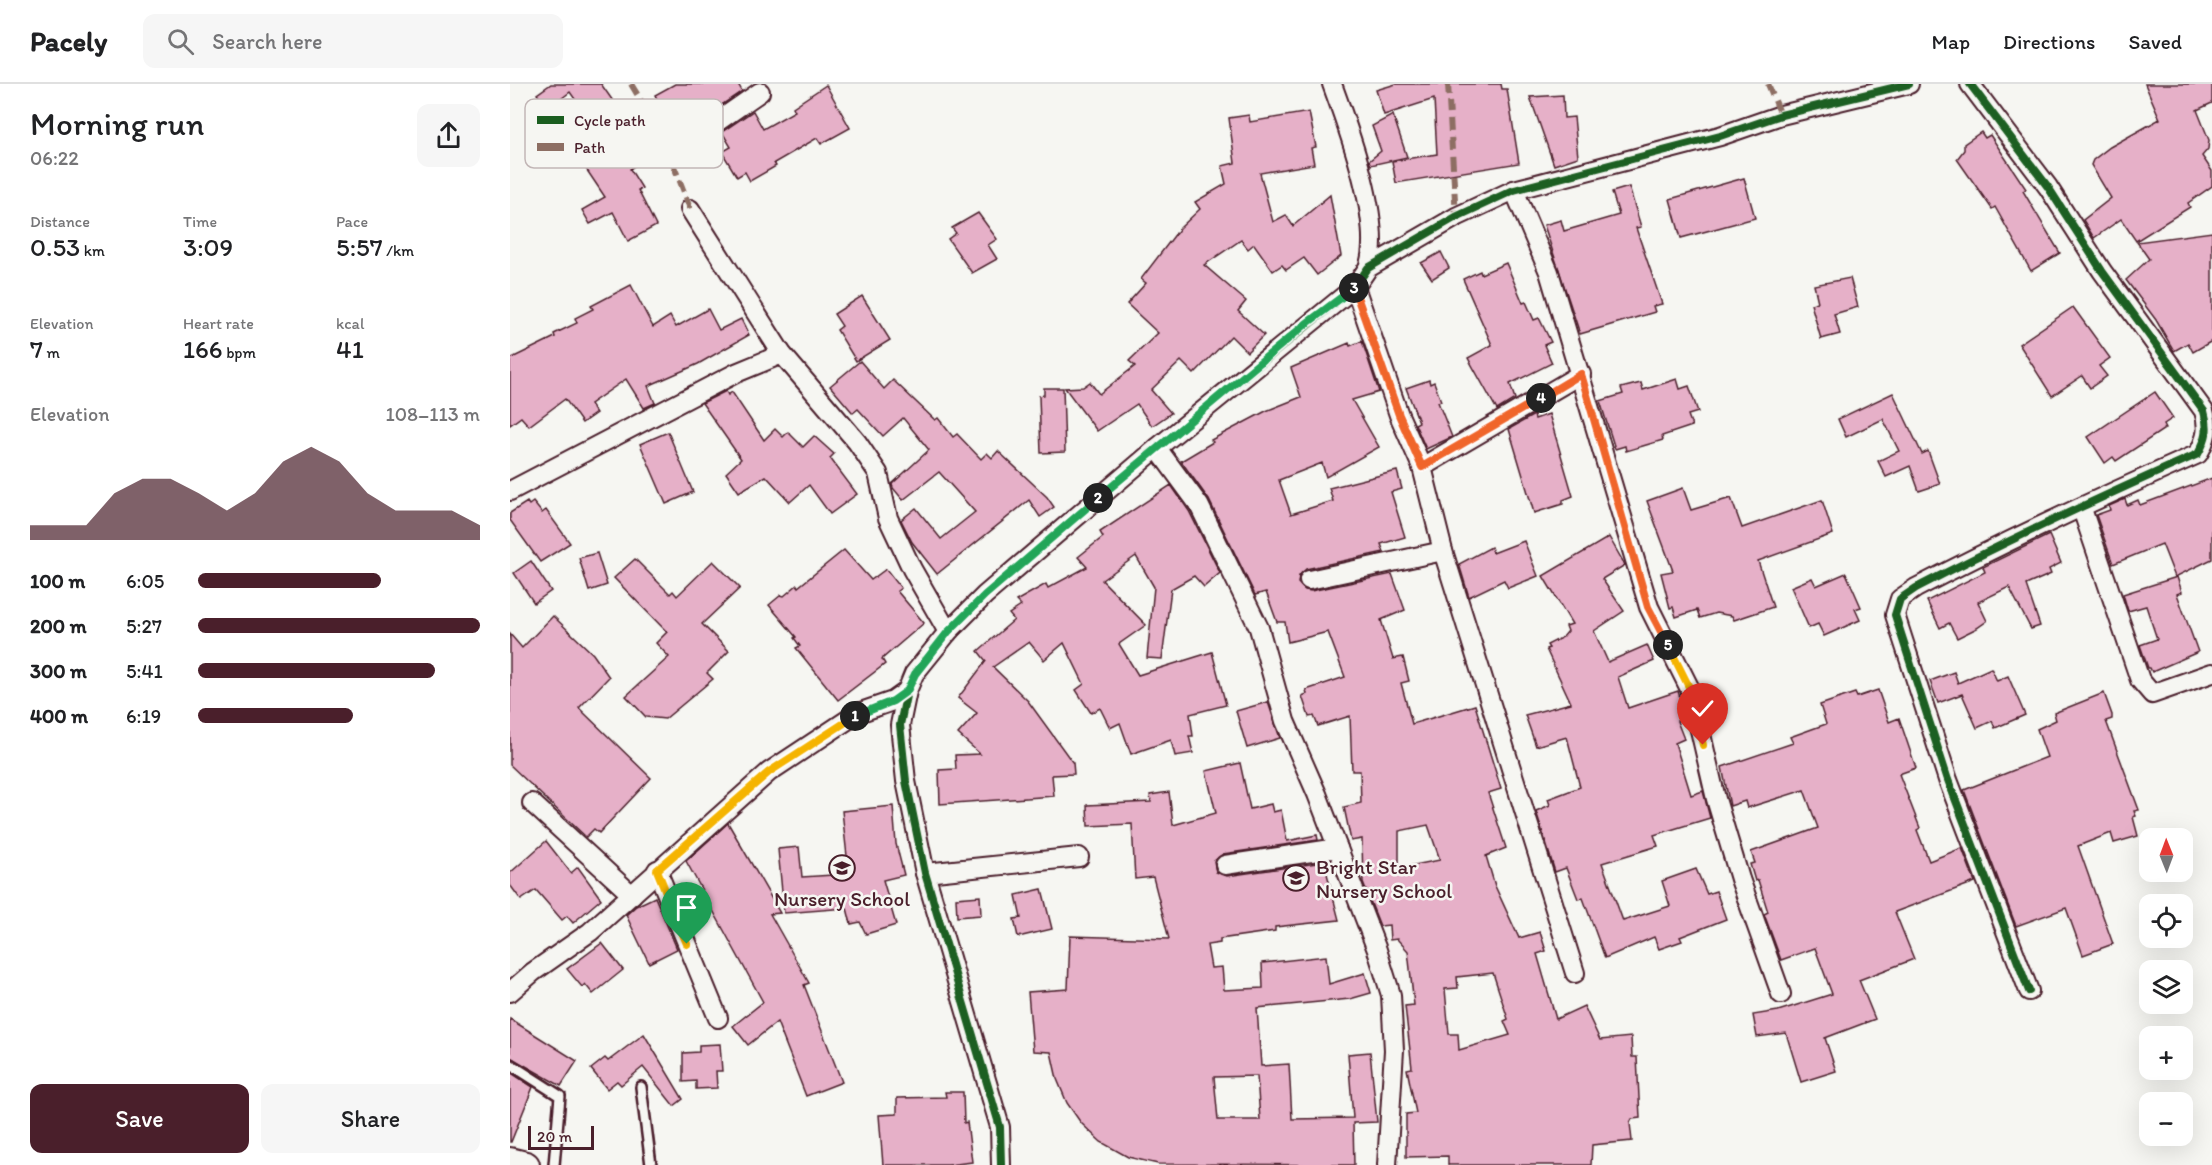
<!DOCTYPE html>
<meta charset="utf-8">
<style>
:root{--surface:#fff;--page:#f6f6f6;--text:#202124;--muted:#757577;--line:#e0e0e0;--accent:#4a1f2b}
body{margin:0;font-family:Itim,sans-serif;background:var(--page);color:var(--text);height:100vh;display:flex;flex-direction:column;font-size:22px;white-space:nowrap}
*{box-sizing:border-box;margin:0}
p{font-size:20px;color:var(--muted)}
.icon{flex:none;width:33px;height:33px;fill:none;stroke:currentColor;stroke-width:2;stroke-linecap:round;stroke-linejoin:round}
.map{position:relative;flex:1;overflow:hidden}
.side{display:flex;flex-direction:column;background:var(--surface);width:510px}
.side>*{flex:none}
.needle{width:39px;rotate:359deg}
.controls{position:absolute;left:1629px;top:744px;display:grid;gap:12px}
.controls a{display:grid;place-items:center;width:54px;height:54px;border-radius:12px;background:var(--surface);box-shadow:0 6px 24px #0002;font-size:30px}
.scale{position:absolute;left:18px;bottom:15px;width:66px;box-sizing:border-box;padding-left:6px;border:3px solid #4a1f2b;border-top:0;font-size:16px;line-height:21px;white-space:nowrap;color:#4a1f2b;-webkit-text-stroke:4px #f6f6f2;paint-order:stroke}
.pin{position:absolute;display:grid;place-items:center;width:51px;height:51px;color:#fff;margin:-62px -26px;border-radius:50% 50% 50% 0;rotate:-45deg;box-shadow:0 0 6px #0007}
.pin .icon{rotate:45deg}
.km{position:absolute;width:30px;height:30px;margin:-15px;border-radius:50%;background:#222;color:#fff;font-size:16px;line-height:30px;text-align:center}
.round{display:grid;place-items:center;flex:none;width:63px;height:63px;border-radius:12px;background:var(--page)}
.overview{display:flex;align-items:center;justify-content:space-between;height:102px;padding:0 30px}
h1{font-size:33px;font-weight:600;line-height:45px}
.metrics{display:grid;grid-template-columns:repeat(3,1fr);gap:9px;height:102px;padding:6px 30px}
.metrics div{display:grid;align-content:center}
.metrics b{font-size:26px;font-weight:600}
.metrics small{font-size:16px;font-weight:400}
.metrics p{font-size:16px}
.chart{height:168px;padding:12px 30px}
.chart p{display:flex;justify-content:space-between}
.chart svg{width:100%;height:108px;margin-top:6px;fill:var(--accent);opacity:.7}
.cta{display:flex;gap:12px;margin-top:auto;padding:12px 30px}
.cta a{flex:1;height:69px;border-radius:12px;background:var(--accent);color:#fff;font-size:24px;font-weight:600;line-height:69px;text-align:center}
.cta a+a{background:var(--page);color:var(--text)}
ul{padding:0 30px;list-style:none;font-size:20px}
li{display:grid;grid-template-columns:96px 72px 1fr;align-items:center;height:45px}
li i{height:15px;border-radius:8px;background:var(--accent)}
header{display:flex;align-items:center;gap:36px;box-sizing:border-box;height:84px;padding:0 30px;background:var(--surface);border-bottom:2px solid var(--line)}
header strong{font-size:28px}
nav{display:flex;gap:33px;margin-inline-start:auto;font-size:21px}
.search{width:420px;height:54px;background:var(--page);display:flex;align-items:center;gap:15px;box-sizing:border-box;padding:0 21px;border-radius:12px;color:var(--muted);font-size:22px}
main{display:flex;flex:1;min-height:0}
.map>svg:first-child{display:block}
.building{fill:#e6b0c8;stroke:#4a1f2b;stroke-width:1.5;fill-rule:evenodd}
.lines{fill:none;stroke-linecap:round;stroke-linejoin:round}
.lane-casing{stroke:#4a1f2b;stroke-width:14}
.street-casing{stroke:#4a1f2b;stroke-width:22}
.secondary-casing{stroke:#4a1f2b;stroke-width:30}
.lane{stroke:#f6f6f2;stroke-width:9}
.street{stroke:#f6f6f2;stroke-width:18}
.secondary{stroke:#f6f6f2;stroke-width:26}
.quiet{stroke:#8d6e63;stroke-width:6;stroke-dasharray:12 6;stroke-linecap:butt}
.cycleway-casing{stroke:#f6f6f2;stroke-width:11}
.cycleway{stroke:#1b5e20;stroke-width:8}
.split-1-casing{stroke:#fff;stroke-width:12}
.split-2-casing{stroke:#fff;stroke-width:12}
.split-3-casing{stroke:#fff;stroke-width:12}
.split-4-casing{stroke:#fff;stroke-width:12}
.split-5-casing{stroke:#fff;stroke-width:12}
.split-6-casing{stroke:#fff;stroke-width:12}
.split-1{stroke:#f5b400;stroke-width:8}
.split-2{stroke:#22a559;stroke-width:8}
.split-3{stroke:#22a559;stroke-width:8}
.split-4{stroke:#f0652b;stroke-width:8}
.split-5{stroke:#f0652b;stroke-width:8}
.split-6{stroke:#f5b400;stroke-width:8}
.labels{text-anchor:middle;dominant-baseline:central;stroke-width:5;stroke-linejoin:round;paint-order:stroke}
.poi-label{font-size:21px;fill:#4a1f2b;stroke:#f6f6f2;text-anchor:start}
.key{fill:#f6f6f2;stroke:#c2b6b6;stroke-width:1.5}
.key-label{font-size:16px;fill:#4a1f2b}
</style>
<header>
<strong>Pacely</strong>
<div class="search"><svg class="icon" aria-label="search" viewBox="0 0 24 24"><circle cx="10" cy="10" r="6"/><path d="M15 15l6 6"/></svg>Search here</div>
<nav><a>Map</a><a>Directions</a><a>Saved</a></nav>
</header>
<main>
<section class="side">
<div class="overview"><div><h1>Morning run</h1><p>06:22</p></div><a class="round"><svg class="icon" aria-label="share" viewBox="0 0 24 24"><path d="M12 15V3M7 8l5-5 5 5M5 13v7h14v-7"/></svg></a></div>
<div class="metrics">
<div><p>Distance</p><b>0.53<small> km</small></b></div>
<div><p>Time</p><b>3:09</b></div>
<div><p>Pace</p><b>5:57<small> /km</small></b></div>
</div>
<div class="metrics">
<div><p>Elevation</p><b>7<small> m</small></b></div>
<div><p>Heart rate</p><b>166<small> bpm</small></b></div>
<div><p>kcal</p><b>41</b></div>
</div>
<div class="chart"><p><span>Elevation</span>108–113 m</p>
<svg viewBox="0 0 160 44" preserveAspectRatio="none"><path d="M0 44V38L10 38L20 38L30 25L40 19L50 19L60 25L70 32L80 25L90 12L100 6L110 12L120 25L130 32L140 32L150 32L160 38V44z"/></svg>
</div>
<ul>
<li><b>100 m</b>6:05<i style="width:65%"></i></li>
<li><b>200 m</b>5:27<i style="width:100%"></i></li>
<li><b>300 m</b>5:41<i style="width:84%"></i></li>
<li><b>400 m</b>6:19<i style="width:55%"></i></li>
</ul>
<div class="cta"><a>Save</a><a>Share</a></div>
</section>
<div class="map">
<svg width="1702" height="1081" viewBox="0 0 1702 1081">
<rect width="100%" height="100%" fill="#f6f6f2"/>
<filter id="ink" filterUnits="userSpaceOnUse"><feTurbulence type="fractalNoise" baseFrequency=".0167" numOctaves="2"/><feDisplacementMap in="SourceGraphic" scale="12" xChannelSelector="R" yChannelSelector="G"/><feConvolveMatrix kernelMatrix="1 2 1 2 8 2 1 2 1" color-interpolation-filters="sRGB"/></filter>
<g filter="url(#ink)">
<g class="building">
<path d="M41,0H91L134,61L121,70L127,80L120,85L132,104L128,106L146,142L118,157L103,128L80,140L72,126L95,113L58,58L84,42L60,8L38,25L27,10Z"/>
<path d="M165,0H228L232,7L201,28L165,48L145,11Z"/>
<path d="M886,0H991L992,5H997L1009,79L886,99L882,77L927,70L924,15L874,31L866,6Z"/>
<path d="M1635,0H1702V19L1687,26L1699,56L1698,65L1692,72L1702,87V102L1678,119L1680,123L1626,157L1611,135L1584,154L1573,136L1601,114L1581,81L1583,76L1600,63L1650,35Z"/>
<path d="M316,1L340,44L311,60L307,54L264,79L266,82L240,97L235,88L227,93L212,68L221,63L212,48L243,27L253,45L285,27L283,23Z"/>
<path d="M1053,11L1054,34L1064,33L1068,73L1044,81L1020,13Z"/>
<path d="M799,28L806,63L801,64L804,80L750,89L763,138L776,131L783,142L820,111L831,172L807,191L794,174L776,186L772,181L763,187L744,160L738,165L731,156L694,181L736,217L728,227L754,251L737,268L721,252L684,290L671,277L641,306L661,329L642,342L627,320L587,347L555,304L573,303L580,298L589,310L625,282L619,277L648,249L617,220L636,199L631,195L670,144L690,125L685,118L716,100L712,82L725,79L719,34L739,31L740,38Z"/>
<path d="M883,31L897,73L861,81L859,77L871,67L862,42Z"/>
<path d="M1471,48L1475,54L1480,51L1516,105L1513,107L1550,169L1521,187L1485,123L1482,125L1447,75L1454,66V60Z"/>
<path d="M1234,94L1245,134L1171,154L1160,115Z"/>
<path d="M1119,103L1131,143L1126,144L1152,220L1143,222L1145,228L1070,250L1034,141L1051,136L1054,147L1109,131L1102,108Z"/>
<path d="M468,129L487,155L478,161L487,175L462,189L438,155L446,149L442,144Z"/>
<path d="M1702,148V257L1683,268L1678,259L1664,267L1646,236L1616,196L1639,175L1627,158Z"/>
<path d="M931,168L939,184L922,195L911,179Z"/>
<path d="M996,179L1013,219L1016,218L1024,236L1029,234L1041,258L1034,261L1042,279L1000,300L1005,315L987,326L958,274L982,261L953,195L970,187L971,190Z"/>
<path d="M1340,194L1348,223L1324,230L1330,250L1311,255L1301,220L1308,218L1304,201Z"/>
<path d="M121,201L143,243L160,232L166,243L198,225L209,246L231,235L239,251L188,280L138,302L145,319L134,324L116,295L80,320L86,329L72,339L55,315L19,342L11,333L0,341V275L45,253L44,250L67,239L65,234L83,225L81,222Z"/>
<path d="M352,212L380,256L346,277L327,246L332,242L324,230Z"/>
<path d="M1563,223L1600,274L1589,282L1597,292L1580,304L1572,292L1542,312L1509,260Z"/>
<path d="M852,257L869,308L842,316L869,363L816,393L812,379L769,396L781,430L823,417L819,404L887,387L892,405L881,408L895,453L871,460L874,468L796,485L789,492L788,499L795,506L801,507L882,490L895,526L871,536L883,575L893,573L899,597L891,599L902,640L965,621L991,705L978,709L996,764L976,772L985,802L1009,854L1030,848L1036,867L1027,870L1046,935L1074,922L1090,956L1121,953L1122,973H1127L1130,1034L1122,1035L1120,1039L1122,1057L1082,1061L1081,1081H938V1072L896,1073V1030L906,1029L897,985L902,984L895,922L904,921L898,867L887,855L880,856L879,841L870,842L853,799L852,755L841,757L834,723L851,719L850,687H842L840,632L808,642L804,632L799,633L792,612L797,610L796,606L835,593L818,548L778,558L775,538H767L756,508L745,511L699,416L671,377L703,358L701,356L756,327L791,313L781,284L839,259L840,262ZM918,741L930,776L889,784V747ZM983,889L998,935L994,937L1000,951L949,966L948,950H939L935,905L948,904L947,893Z"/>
<path d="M350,277L374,305L383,296L425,336L428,334L443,353L447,350L471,375L477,369L482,374L488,367L537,413L544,423L530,433L519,416L427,490L402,458L391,436L406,424L431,455L465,428L429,388L393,416L383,404L382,400L419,366L393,334L373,352L348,325L343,329L320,302Z"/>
<path d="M1167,295L1170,305L1179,302L1188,328L1178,331L1182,342L1152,352L1153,356L1116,367L1115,362L1105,365L1090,317L1113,310L1111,304L1131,299L1133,306Z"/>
<path d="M919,296L920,300L924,298L931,317L928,318L942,353L916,365L905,340L909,338L896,304Z"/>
<path d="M534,304H553L555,368L531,369L529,312L534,311Z"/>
<path d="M216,307L218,311L222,308L254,356L265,345L273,353L278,348L293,363L304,352L324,370L320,374L347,410L320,430L299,401L280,418L256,392L229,408L216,389L231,375L192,319Z"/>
<path d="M1645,308L1663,334L1654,340L1656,344L1606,377L1603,373L1595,379L1578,353Z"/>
<path d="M1383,309L1412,370L1418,367L1430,400L1409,407L1400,382L1376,393L1368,377L1389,367L1373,335L1336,353L1328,335Z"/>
<path d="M1039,330L1063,412L1053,416V420L1024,429L999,345L1024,331L1025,335Z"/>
<path d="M158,348L183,408L156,420L130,360Z"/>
<path d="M1702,394V475L1665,493L1652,460L1603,480L1586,431L1600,426L1599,422L1615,415L1617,421L1628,416L1630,421Z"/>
<path d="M661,401L679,427L710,489L694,503L684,492L661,505L652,575L637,574L644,503L626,472L592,496L636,541L609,560L628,591L702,568L716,621L680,630L683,652H679L683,669L665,672L661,656L621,670L610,639L600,644L590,624L581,629L566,606L574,600L554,559L534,576L519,558L483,583L518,617L563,679L564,690L542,691L544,712L430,720L429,686L446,685L445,671L470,670L448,650L467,629L448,614L476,577L468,567L504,536L499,530L511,522L506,517L536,500L538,504L577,483L568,473L593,453L590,448Z"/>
<path d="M1173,404L1181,426L1221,414L1232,444L1312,416L1323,450L1248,477L1263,523L1224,536L1222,532L1206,529L1190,534L1187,526L1166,533L1163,523L1160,524L1151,489L1163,487L1137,417Z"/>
<path d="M17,418L19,421L23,418L32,429L36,426L60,459L30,478L0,436V429Z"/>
<path d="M1539,451L1551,479L1539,485L1541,490L1516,501L1530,542L1521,545L1499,503L1468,518L1477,537L1467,544L1447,554L1439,539L1430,544L1417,517L1475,488L1473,483Z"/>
<path d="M1099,453L1115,481L1092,495L1114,527L1084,547L1098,578L1137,561L1144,577L1108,593L1118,624L1168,607L1176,634L1167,637L1174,655L1165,659L1181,711L1193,707L1200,734L1144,751L1148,762L1092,779L1113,837L1160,822L1152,797L1186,785L1197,810L1206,807L1216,835L1170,853L1172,857L1149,865L1144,853L1095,874L1073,814L1068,815L1056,784L1045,788L1026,727L1040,721L1038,715L1070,703L1057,653L1026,662L1015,631L1061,619L1036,565L1039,564L1037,561L1053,553L1058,547L1056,542L1062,540L1033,492Z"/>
<path d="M1014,457L1028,492L998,504L994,496L959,513L949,480L981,463L983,469Z"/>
<path d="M334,466L361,496L376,485L391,504L387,507L414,539L372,575L375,580L328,616L286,564L290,562L284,554L286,553L259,521L271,511L274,512L287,501L288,503Z"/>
<path d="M87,469L97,501L79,507L69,474Z"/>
<path d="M125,475L160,510L163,507L167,512L203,477L230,504L192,540L219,567L197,589L203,595L155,635L136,633L116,612L159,573L146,559L157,548L104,494Z"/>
<path d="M21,477L41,507L24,519L4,489Z"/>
<path d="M1336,489L1351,523L1345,525L1350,536L1314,552L1308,540L1299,544L1281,503L1302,494L1306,502Z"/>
<path d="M1667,493L1672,508L1667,510L1688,568L1642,588L1640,584H1638L1630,561L1647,555L1636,522L1618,527L1613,510Z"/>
<path d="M43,532L83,570L99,593L69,624L141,694L89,749L84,745L76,753L0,681V550L12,564Z"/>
<path d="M1481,584L1487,597L1498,592L1515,631L1485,644L1482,637L1467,644L1452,610L1428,619L1420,597L1444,588L1448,599Z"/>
<path d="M1368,606L1379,638L1389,634L1406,684L1389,690L1410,744L1407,746L1419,777L1452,764L1465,798L1385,828L1404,875L1349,896L1365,935L1315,954L1326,987L1291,998L1276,949L1247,953L1243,931L1268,927L1322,910L1305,864L1271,876L1254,830L1258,828L1248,796L1245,797L1240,780L1245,779L1241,768L1308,744L1294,706L1237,724L1235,717L1220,722L1212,683L1283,659L1280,653L1316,640L1310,621L1345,609L1347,613Z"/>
<path d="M1594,609L1602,631V635L1596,637L1629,726L1624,727L1626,732L1623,733L1628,752L1604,759L1601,749L1568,762L1603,860L1573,871L1556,824L1506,842L1454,706L1537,673L1527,645L1546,636L1544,629Z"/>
<path d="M758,618L770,654L737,664L726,627Z"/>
<path d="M730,679L740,725L761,720L763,728L771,726L777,757L807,751L808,756L713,770L704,777L706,788L717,792L814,778L829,836L765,843V847L710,855V859L697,861L701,884L712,883L714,906L753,904L752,879L816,872L819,900L855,889L861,909L840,915L747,924L751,982L779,980L782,1035L843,1034L838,970L860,968L867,1038L843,1039L844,1081L648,1080L618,1073L591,1058L571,1039L557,1019L547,995L541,968L523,967L518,908L558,905L560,852L659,855L643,793L625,795L622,740L578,742L577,721L641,718L640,711L659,708L663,741L706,729L696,687ZM747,992L750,1036H708L704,993Z"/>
<path d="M383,722L386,760L394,791L373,796L386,841L356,850L350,838L341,840L337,824L274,829L268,765L289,763L292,793L339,790L332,727Z"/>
<path d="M218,739L270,829L260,830L299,899L294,901L332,998L296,1012L267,938L238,961L223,942L253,918L176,777Z"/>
<path d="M36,757L61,789L68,783L91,815L63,839L57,832L52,836L26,806L11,816L0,801V789Z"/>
<path d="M532,805L542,845L508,853L504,835L511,834L506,811Z"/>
<path d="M470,812L471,831L447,833L446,814Z"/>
<path d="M145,813L167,865L139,879L116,831L126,822Z"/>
<path d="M92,859L113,886L83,910L75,900L72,903L57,885Z"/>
<path d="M0,935L67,977L51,1002L0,973Z"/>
<path d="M134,950L173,1015L164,1022L133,983L111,1001L107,997L97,1005L81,985L95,974L98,977Z"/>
<path d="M210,960L212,987H206L207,1004L186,1005V997L173,998V969L189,968V961Z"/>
<path d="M0,988L23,1003L1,1058H0Z"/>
<path d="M435,1008H453L454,1039L457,1038L462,1078L438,1081H373L369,1031L387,1030V1014L436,1013Z"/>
</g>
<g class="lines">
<g class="lane-casing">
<g id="lane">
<path d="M0,980L50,1012L44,1081"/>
<path d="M131,1003L141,1081"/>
</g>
</g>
<g class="street-casing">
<g id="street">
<path d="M822,0C838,44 874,140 858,184"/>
<path d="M1460,0L1538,103L1592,187L1694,327C1699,344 1697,354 1688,370C1593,412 1498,456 1406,504L1390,515L1385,531L1438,696L1519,907"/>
<path d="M161,70L250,8"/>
<path d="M1004,106L1039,188L1139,523L1181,607L1206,715L1230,795L1271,910"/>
<path d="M180,125L272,270L347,358L368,389L378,434L402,485L438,548"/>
<path d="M845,203L889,331L912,383L933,467L1065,889"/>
<path d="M647,364L689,421L749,544L775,637L807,710L867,866L881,911L884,966L877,1081"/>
<path d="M912,383L1071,290"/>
<path d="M0,407L226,289L272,270"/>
<path d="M1572,425L1630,596L1642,610L1702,589"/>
<path d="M799,496L933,467"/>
<path d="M22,719L122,811"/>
<path d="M715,781L828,764"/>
<path d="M147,786L208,934"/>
<path d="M415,789L569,773"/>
<path d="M0,908L23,888L80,848L259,688L348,629L383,617L397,607"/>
<path d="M491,1081L490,1043L415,789L396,697L390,641L397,607L404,590L438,548L475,511L647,364L845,203L858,184L946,133L1004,106L1210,52L1271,31L1399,0"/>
</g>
</g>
<g class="secondary-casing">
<path id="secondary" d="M0,1077L16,1081"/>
</g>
<use href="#lane" class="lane"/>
<use href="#street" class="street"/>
<use href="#secondary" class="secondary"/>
<g class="quiet">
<path d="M121,0C147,42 164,78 180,125"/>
<path d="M938,0L946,133"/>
<path d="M1258,0L1271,31"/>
</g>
<g class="cycleway-casing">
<g id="cycleway">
<path d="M1460,0L1538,103L1592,187L1694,327C1699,344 1697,354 1688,370C1593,412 1498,456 1406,504L1390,515L1385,531L1438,696L1519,907"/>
<path d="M491,1081L490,1043L415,789L396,697L390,641L397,607L404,590L438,548L475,511L647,364L845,203L858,184L946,133L1004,106L1210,52L1271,31L1399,0"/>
</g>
</g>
<use href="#cycleway" class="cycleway"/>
</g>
</g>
<g class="lines" filter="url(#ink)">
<g class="split-1-casing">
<path id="split-1" d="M177,860L147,786L259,688L345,632"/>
</g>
<g class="split-2-casing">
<path id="split-2" d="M345,632L383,617L397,607L405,590L438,548L475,511L588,414"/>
</g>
<g class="split-3-casing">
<path id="split-3" d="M588,414L796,240L844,204"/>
</g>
<g class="split-4-casing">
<path id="split-4" d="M844,204L889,331L912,383L1031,314"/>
</g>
<g class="split-5-casing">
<path id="split-5" d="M1031,314L1071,290L1138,523L1158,561"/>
</g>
<g class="split-6-casing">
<path id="split-6" d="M1158,561L1181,607L1193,661"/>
</g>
<use href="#split-1" class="split-1"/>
<use href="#split-2" class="split-2"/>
<use href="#split-3" class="split-3"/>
<use href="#split-4" class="split-4"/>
<use href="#split-5" class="split-5"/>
<use href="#split-6" class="split-6"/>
</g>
<defs>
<g id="school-ring" transform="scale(1.35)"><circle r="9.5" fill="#f6f6f2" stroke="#4a1f2b" stroke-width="1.5"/><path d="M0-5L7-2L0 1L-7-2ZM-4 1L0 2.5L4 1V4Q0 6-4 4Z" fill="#4a1f2b"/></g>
</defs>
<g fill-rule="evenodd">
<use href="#school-ring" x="332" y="784"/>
<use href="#school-ring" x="786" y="794"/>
</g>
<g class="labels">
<g class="poi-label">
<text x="806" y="782">Bright Star<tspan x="806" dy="24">Nursery School</tspan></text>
<text x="332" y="814" text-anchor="middle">Nursery School</text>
</g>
</g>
<rect x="15" y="15" width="198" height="69" rx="9" class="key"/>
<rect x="27" y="32" width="27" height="8" fill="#1b5e20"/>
<rect x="27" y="59" width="27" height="8" fill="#8d6e63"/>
<g class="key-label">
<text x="64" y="42">Cycle path</text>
<text x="64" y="69">Path</text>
</g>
</svg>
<div class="controls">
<a><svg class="needle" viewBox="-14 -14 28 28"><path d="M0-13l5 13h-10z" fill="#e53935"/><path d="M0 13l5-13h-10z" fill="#757577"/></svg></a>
<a><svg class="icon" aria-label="locate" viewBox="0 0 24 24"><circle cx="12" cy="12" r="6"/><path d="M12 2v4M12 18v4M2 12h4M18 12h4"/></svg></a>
<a><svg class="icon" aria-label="layers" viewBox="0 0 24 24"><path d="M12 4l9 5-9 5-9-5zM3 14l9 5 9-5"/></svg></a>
<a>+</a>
<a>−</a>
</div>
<div class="scale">20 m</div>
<div class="pin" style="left:177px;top:860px;background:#1e9e55"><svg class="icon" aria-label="arrive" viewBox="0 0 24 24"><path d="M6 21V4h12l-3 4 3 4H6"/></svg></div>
<div class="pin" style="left:1193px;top:661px;background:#d93025"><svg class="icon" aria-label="check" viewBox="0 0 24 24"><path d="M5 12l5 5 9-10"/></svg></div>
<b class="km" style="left:345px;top:632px">1</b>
<b class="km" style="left:588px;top:414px">2</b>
<b class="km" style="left:844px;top:204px">3</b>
<b class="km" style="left:1031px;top:314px">4</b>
<b class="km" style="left:1158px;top:561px">5</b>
</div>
</main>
